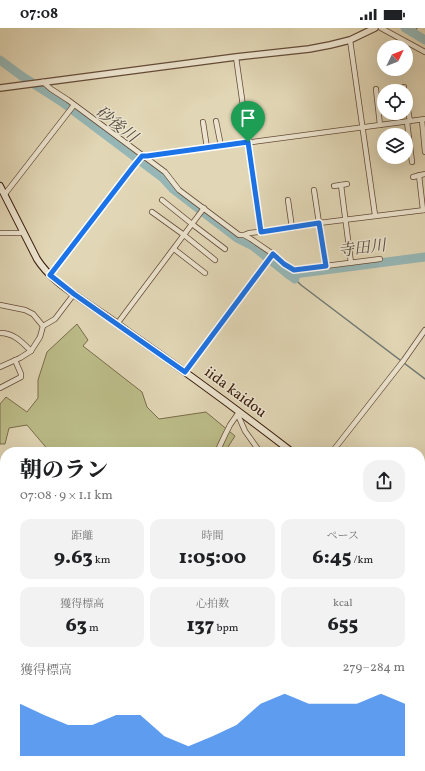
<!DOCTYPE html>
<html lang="ja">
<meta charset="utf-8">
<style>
:root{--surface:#fff;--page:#f2f2f2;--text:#202124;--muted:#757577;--accent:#1a73e8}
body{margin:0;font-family:Vollkorn,"Noto Serif JP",serif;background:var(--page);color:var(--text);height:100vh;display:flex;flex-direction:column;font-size:15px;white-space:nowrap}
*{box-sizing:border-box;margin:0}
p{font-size:13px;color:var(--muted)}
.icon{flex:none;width:22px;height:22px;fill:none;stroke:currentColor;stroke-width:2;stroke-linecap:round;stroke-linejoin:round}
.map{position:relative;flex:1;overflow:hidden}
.panel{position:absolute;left:0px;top:419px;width:425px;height:324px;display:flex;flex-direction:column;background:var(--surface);border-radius:16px 16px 0 0;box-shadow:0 4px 16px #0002}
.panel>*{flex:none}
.needle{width:26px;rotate:47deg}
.buttons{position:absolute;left:377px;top:12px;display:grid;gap:8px}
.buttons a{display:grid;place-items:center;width:36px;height:36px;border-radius:50%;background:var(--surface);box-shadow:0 4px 16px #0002;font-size:20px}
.pin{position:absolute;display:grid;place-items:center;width:34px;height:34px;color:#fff;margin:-41px -17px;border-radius:50% 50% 50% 0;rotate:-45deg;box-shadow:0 0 4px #0007}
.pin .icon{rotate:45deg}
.round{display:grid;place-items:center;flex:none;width:42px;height:42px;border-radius:16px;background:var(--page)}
.head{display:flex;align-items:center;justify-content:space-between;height:68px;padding:0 20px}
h1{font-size:22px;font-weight:800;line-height:30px}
.metrics{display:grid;grid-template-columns:repeat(3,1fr);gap:6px;height:68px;padding:4px 20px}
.metrics div{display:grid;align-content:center;border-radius:10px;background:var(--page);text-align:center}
.metrics b{font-size:20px;font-weight:800}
.metrics small{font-size:11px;font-weight:400}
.metrics p{font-size:11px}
.chart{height:112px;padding:8px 20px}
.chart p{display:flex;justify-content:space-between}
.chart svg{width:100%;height:72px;margin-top:4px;fill:var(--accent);opacity:.7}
.status{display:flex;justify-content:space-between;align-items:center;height:28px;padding:0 20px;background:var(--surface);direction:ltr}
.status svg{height:11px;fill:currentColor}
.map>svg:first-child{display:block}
.green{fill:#bbbc88;stroke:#7a6c4b}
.water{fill:#96b7b6;stroke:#717973}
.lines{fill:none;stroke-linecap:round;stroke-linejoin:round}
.stream{stroke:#717973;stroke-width:1.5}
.river{stroke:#96b7b6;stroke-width:9}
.minor-casing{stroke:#644b38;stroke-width:6}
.tertiary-casing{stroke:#644b38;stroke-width:8}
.secondary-casing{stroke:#3a1d0e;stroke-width:8}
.minor{stroke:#ece4cf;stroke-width:4.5}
.tertiary{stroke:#ece4cf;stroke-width:5.5}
.secondary{stroke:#ece4cf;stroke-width:6}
.route-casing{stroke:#fff;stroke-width:8}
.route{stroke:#1a73e8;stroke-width:5}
.labels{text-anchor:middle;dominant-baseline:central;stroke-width:3;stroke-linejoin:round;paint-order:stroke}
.street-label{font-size:15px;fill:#3a1d0e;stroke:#ece4cf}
.water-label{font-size:16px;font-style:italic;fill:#564b40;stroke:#ece4cf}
</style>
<div class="status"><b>07:08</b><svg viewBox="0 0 49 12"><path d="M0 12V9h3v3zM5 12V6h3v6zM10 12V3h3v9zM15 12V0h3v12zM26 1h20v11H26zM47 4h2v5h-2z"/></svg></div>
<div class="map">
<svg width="425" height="743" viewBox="0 0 425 743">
<rect width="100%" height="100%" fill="#e1d6b5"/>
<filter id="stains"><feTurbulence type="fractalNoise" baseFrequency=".005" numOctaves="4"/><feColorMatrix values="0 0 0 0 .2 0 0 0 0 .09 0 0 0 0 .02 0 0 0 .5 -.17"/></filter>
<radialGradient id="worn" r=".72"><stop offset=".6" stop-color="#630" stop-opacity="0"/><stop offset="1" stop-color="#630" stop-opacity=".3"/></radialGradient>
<g class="green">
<path d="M77,296L88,312L83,318L142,364L147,379L159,391L206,384L235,408L228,419L223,424H185L179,421L178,424H50L27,397L9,400L5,416H0V376L6,369L27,384L38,370V352L47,324Z"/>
<path d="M64,738H118L122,743H71Z"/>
<path d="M154,738H215L221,743H154Z"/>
</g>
<path class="water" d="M0,468L5,470V609L0,603Z"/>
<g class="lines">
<g class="stream">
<path d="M413,5L417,0"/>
<path d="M295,251L301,257L425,351"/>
</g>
<g class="river">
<path d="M405,0L425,12"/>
<path d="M0,32L23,49L62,74L163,150L173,161L237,210L253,218L288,246"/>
<path d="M295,251L288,246H294L425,229"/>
</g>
<g class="minor-casing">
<g id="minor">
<path d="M381,0L425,24"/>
<path d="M350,12L375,187"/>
<path d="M236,29L261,204"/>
<path d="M43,54L51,61L68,72L165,144L179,162L239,207H244"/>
<path d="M404,59V63"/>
<path d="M376,61L380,97"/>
<path d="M406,71L410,93"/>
<path d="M422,92L425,124"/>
<path d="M216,93L221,118"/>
<path d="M203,94L207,120"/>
<path d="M407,94L412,134"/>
<path d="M419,147L423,182"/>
<path d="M413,149L425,146"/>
<path d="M341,157L351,235"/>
<path d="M334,158L347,156"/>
<path d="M314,162L319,195L326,238"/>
<path d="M5,166L74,77"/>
<path d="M162,172L192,196L225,221"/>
<path d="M288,172L292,200"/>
<path d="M152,184L184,207L215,232"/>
<path d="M0,205H24"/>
<path d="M174,221L205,245"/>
<path d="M273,226L284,236L294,242L380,231"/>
<path d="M50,247L133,139L142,128H147L425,91"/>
<path d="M0,277L25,282L33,286L43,298"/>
<path d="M117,296L204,180"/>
<path d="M0,305C14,305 22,314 31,323"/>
<path d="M0,339L20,330L31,323L40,309L43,298L55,291L74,266"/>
<path d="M185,344L273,226L251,211L244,207L249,205L292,200L319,195L425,182"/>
<path d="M0,360L21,349V346L15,332"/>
<path d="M238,387L245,403L260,424"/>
<path d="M217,424L225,407L230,397L239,384"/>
<path d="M332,424L404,332L425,302"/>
<path d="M420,447L425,440"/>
<path d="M0,458L5,460"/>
<path d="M0,615L5,620"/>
<path d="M420,635L425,634"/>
<path d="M420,650L425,651"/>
<path d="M0,684L5,694"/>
<path d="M0,717L5,714"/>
<path d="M30,738L34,743"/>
<path d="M104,738L109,743"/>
<path d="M168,738V743"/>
<path d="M224,738L230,743"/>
<path d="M319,738L323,743"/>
<path d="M258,743L264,738"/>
<path d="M330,743V738"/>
<path d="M374,743L377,738"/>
</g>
</g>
<g class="tertiary-casing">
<path id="tertiary" d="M0,60L236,29L309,21L330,17L350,12L375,0"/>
</g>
<g class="secondary-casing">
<g id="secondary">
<path d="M0,158L37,231C49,250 68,262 87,275C100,284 114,293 127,303C183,342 238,382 292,424"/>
<path d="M420,519L425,522"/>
</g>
</g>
<use href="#minor" class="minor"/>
<use href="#tertiary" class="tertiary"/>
<use href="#secondary" class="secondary"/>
</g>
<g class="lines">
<g class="route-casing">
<path id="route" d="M248,114L261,204L319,195L326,238L294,242L284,236L273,226L185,344L74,266L50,247L133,139L142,128H147Z"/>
</g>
<use href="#route" class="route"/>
</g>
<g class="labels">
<g class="street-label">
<text transform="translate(235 365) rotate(37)">iida kaidou</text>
</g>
<g class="water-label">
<text transform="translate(116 97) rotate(38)">砂後川</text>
<text transform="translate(362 221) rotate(-7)">寺田川</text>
</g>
</g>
<rect width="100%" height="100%" filter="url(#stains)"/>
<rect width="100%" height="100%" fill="url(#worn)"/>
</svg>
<div class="buttons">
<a><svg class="needle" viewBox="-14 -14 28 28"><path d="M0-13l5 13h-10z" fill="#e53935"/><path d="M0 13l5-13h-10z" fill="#757577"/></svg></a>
<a><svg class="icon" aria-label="locate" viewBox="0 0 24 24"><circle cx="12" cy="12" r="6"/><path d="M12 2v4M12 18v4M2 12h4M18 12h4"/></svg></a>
<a><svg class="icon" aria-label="layers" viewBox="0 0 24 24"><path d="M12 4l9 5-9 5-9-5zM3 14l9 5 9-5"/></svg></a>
</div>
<div class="pin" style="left:248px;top:114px;background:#1e9e55"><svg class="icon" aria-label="arrive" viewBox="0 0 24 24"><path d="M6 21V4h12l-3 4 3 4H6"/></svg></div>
<section class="panel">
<div class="head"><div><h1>朝のラン</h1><p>07:08 · 9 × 1.1 km</p></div><a class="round"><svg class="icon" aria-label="share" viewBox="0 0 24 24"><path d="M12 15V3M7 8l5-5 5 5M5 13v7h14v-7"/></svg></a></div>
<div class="metrics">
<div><p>距離</p><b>9.63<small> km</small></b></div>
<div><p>時間</p><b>1:05:00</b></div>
<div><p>ペース</p><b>6:45<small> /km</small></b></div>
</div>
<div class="metrics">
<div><p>獲得標高</p><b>63<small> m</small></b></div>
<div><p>心拍数</p><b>137<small> bpm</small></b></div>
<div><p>kcal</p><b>655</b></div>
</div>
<div class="chart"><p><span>獲得標高</span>279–284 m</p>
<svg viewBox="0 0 160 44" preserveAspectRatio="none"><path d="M0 44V12L10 19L20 25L30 25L40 19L50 19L60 32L70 38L80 32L90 25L100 12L110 6L120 12L130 12L140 12L150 6L160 12V44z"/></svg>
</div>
</section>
</div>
